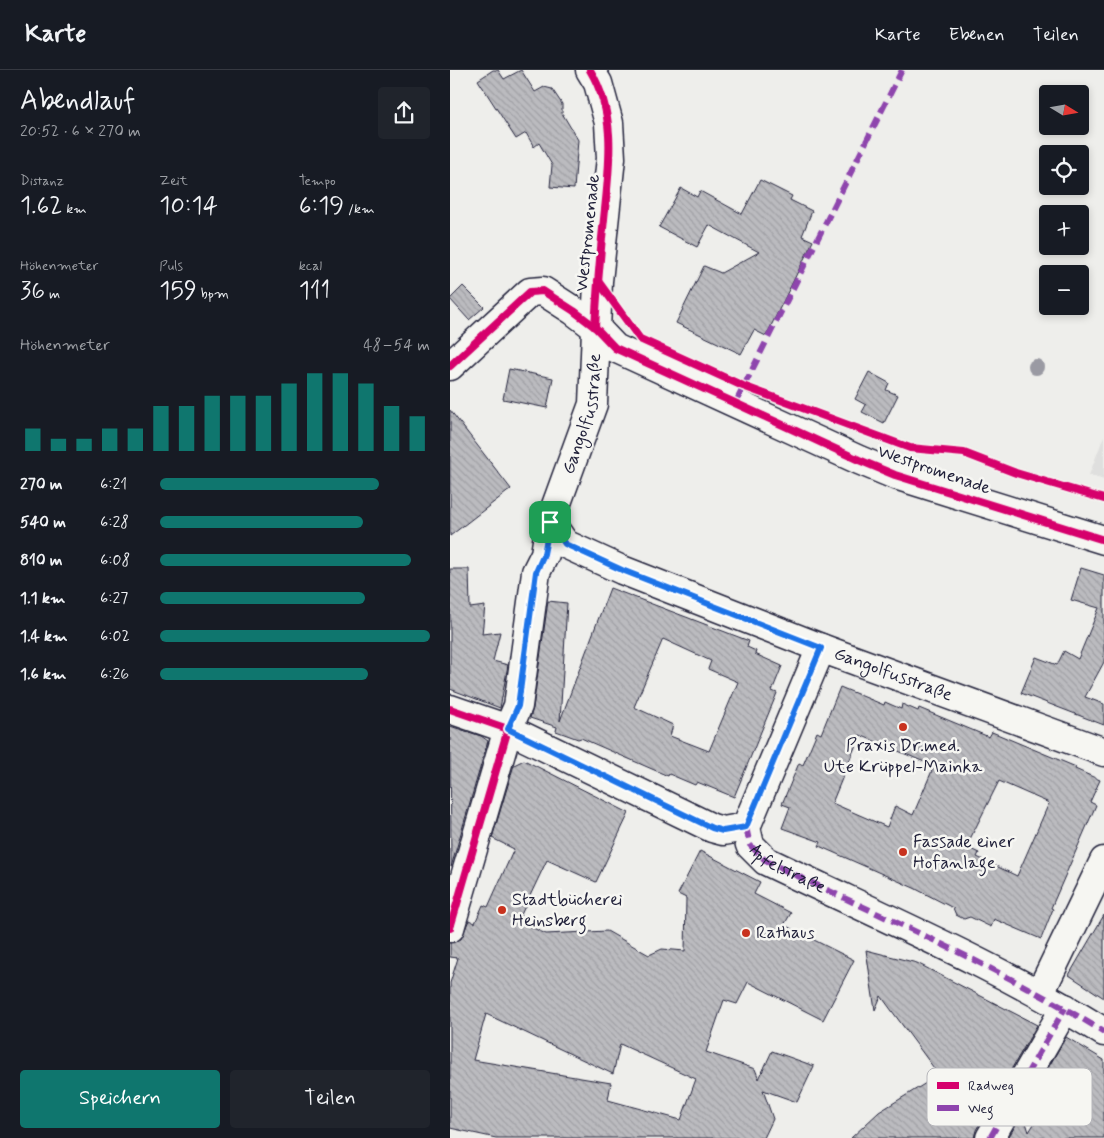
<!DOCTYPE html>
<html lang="de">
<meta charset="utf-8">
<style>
:root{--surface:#171b24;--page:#20242c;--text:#f1f3f6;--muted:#9ea1a6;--line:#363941;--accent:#0f766e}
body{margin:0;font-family:Mynerve,sans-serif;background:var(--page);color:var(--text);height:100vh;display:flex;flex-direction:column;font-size:19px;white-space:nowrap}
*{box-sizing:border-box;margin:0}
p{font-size:16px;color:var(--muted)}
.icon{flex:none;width:28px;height:28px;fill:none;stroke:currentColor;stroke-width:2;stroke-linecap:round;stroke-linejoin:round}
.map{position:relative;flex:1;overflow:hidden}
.drawer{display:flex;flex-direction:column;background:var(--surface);width:450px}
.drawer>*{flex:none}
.needle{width:32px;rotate:101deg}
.controls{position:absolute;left:589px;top:15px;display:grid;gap:10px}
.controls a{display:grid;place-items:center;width:50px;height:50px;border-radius:5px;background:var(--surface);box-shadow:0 2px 8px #0003;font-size:25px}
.pin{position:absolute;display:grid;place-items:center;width:42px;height:42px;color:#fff;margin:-21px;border-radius:10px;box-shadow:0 2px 8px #0006}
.round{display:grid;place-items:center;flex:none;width:52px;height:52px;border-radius:5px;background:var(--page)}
.head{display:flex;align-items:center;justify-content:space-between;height:85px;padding:0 20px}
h1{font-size:28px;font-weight:600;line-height:38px}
.stats{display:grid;grid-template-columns:repeat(3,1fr);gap:8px;height:85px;padding:5px 20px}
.stats div{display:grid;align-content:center}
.stats b{font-size:25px;font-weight:600}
.stats small{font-size:14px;font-weight:400}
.stats p{font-size:14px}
.chart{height:140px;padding:10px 20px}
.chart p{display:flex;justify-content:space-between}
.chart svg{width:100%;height:90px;margin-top:5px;stroke:var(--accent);stroke-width:6}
.action{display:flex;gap:10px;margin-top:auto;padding:10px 20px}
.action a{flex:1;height:58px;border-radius:5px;background:var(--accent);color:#fff;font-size:20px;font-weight:600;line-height:58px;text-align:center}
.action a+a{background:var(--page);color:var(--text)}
ul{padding:0 20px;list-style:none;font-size:16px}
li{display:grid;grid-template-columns:80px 60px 1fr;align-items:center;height:38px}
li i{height:12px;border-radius:6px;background:var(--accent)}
header{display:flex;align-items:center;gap:30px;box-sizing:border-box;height:70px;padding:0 25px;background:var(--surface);border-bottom:1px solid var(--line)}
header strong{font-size:24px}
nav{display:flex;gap:28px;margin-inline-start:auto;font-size:18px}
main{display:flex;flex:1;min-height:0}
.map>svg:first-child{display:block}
.built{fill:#dfdfde}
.building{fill:url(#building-back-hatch);stroke:#22223b;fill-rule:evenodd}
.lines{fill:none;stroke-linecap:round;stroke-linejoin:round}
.minor-casing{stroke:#22223b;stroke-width:31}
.minor{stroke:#f6f6f2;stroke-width:28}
.quiet{stroke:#8e44ad;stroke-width:6;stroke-dasharray:12 6;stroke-linecap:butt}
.cycleway-casing{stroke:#f6f6f2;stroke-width:11}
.cycleway{stroke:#d6006c;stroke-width:8}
.tree{fill:#9a9aa3}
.route-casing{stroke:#fff;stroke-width:10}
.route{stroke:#1a73e8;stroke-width:6}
.poi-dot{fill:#c8321e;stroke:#f6f6f2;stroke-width:2}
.labels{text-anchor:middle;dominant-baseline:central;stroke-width:5;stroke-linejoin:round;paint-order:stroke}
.street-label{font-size:18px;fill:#22223b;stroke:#f6f6f2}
.poi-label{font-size:18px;fill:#22223b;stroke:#f6f6f2;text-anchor:start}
.key{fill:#f6f6f2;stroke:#b6b6bb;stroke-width:1}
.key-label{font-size:14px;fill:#22223b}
</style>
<header>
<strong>Karte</strong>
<nav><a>Karte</a><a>Ebenen</a><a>Teilen</a></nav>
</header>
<main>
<section class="drawer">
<div class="head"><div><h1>Abendlauf</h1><p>20:52 · 6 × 270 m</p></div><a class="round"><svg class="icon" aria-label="share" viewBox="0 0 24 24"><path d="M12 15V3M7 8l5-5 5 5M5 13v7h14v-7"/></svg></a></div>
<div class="stats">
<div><p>Distanz</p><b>1.62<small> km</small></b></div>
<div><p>Zeit</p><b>10:14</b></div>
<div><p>Tempo</p><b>6:19<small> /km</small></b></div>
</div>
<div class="stats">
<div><p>Höhenmeter</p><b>36<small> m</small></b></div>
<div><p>Puls</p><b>159<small> bpm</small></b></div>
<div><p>kcal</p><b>111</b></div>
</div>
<div class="chart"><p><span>Höhenmeter</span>48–54 m</p>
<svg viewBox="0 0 160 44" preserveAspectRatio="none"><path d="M5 44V33M15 44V38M25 44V38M35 44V33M45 44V33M55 44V22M65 44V22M75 44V17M85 44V17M95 44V17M105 44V11M115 44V6M125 44V6M135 44V11M145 44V22M155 44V27"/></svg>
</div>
<ul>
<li><b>270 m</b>6:21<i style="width:81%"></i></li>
<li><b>540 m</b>6:28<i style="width:75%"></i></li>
<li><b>810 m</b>6:08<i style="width:93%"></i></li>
<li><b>1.1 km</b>6:27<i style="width:76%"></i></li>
<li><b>1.4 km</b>6:02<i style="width:100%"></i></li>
<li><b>1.6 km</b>6:26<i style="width:77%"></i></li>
</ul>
<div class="action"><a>Speichern</a><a>Teilen</a></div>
</section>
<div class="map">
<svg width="654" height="1068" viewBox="0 0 654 1068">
<defs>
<pattern id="building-back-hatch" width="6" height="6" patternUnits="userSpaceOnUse" patternTransform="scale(1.25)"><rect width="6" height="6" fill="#bbbbbf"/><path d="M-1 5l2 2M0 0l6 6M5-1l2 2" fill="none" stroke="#a0a0a5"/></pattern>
</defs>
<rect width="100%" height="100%" fill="#eeeeeb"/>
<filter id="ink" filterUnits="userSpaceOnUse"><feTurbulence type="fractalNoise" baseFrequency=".02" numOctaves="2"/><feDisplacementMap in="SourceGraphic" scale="10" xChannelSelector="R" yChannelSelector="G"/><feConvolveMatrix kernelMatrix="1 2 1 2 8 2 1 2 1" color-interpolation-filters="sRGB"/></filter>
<g filter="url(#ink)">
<path class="built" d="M654,366V410L639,405Z"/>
<g class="building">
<path d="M43,0H48L54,9L71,0L85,22L94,17L102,19L112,34V43L128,70L124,119L100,117L102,95L89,73L84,77L76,63L66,69L28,10Z"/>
<path d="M310,110L342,126L340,130L362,141L352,166L363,171L316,266L304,260L291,284L226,253L254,196L271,203L309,182L259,155L247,177L209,157L231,118L247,127L250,121L292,144Z"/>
<path d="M13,216L34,237L19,250L0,229Z"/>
<path d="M59,299L103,308L97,338L53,329Z"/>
<path d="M419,302L439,313L436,320L448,325L434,353L412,342L416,335L405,329Z"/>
<path d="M0,340L61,419L0,466Z"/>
<path d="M631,498L654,505V592L635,627L654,634V655L571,623L586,587L607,595L614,581L628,589L649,538L621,530Z"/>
<path d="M0,499H19L20,538L35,536L32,564L50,562L43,591L58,595L50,638L0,619Z"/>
<path d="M160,518L299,571L297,577L306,581L305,584L332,596L322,621L327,623L284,727L247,712L245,715L219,704L218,706L131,668L128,669L106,661L107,657L80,648L83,638L98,531L117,533L110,651ZM213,569L261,591L258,599L288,612L259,681L220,666L223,655L184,637Z"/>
<path d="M390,617L434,635L435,632L451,639L452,634L468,641L469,638L539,667L542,662L626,697L625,699L650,710L640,732L646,735L601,838L603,839L591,869L544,849L541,857L520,847L514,849L506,845L503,838L464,818L369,776L371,772L332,758L340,737L332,734L349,693L353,695L367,662L371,664ZM410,665L484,696L463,745L445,736L437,757L382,733ZM549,711L599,733L567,806L527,787L529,783L516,777Z"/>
<path d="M0,656L31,666L38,671L1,797Z"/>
<path d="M74,690L179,743L146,812L97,790L68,851L96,864L157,861L199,885L212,879L235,881L236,828L228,824L250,781L310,812L304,824L341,843L334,855L404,890L373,950L298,912L287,934L274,930L256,982L305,999L309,1009L322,981L364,996L347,1032L313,1020L323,1049L314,1068H46L0,1058V913L8,888L0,887V873L11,869L19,850L25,853L33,835L38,837L64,779L42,768L64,695ZM36,944L163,1004L170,974L246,1009L231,1050L158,1030L161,1013L23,990Z"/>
<path d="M654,845V928L619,905Z"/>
<path d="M416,880L467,893L587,955L526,1060L524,1068H401L429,1042L489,1005L431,926L425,940Z"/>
<path d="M616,967L654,990V1068H558L573,1043L579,1062L613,1007L598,998Z"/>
</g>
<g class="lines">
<g class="minor-casing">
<g id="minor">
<path d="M0,296L80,222L93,221L124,241L145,257L165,278L409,390L445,405L654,470"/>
<path id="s1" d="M100,452L115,474L172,500L371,578L654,682"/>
<path d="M0,639L58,659L262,758L273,761L296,757"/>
<path d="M296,757L300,775L316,791C430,846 546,895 654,962"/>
<path d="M296,757L371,578"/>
<path id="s2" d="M0,858L58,659L68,636L86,502L95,484L100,452L143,334L148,211L161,88L159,53L148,13L140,0"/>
<path d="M590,923L654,791"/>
<path d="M540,1068L615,938"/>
</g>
</g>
<use href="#minor" class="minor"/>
<g class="quiet">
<path d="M286,332L452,0"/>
<path d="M55,658L262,758L273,761L296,757"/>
<path d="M56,664L68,636L86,502L95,484L100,452"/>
<path id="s3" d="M296,757L300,775L316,791C430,846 546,895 654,962"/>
<path d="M296,757L371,578"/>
<path d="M540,1068L615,938"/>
</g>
<g class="cycleway-casing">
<g id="cycleway">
<path d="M140,0C168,47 159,98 154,149C150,185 147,221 145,257"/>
<path d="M148,211L190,269L293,316L460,378L514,383L566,403L654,429"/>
<path d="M0,296L80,222L93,221L124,241L145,257L165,278L409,390L445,405L654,470"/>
<path d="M0,639L58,659L0,858"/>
</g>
</g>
<use href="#cycleway" class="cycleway"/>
</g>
<circle class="tree" cx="586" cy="297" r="8"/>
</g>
<g class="lines" filter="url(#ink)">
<g class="route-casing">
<path id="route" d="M100,452L115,474L172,500L371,578L296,757L273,761L262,758L58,659L68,636L86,502L94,484Z"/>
</g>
<use href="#route" class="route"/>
</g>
<g class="poi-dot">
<circle cx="453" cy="657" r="5"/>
<circle cx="453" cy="782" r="5"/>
<circle cx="52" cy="840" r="5"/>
<circle cx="296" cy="863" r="5"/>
</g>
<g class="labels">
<g class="street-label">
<text transform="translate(138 163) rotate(-84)">Westpromenade</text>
<text stroke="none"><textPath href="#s2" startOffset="534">Gangolfusstraße</textPath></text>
<text transform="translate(484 400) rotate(19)">Westpromenade</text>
<text stroke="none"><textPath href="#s1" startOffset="380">Gangolfusstraße</textPath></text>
<text stroke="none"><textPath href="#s3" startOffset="64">Apfelstraße</textPath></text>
</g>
<g class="poi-label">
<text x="453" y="676" text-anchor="middle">Praxis Dr.med.<tspan x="453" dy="21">Ute Krüppel-Mainka</tspan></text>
<text x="463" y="772">Fassade einer<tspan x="463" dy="21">Hofanlage</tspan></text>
<text x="62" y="830">Stadtbücherei<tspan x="62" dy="21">Heinsberg</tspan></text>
<text x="306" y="863">Rathaus</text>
</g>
</g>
<rect x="477" y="998" width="165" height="58" rx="8" class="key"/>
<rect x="487" y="1012" width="22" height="7" fill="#d6006c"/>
<rect x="487" y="1035" width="22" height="6" fill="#8e44ad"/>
<g class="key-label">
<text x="518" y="1020">Radweg</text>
<text x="518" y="1043">Weg</text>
</g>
</svg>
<div class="controls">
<a><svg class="needle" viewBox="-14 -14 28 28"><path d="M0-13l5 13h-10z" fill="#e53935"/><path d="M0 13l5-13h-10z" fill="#9ea1a6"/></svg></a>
<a><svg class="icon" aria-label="locate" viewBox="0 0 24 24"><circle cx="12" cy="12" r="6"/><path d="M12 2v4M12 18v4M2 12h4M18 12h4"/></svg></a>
<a>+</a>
<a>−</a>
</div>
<div class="pin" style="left:100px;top:452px;background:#1e9e55"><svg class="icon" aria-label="arrive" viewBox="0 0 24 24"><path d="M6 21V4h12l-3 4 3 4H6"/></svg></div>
</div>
</main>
